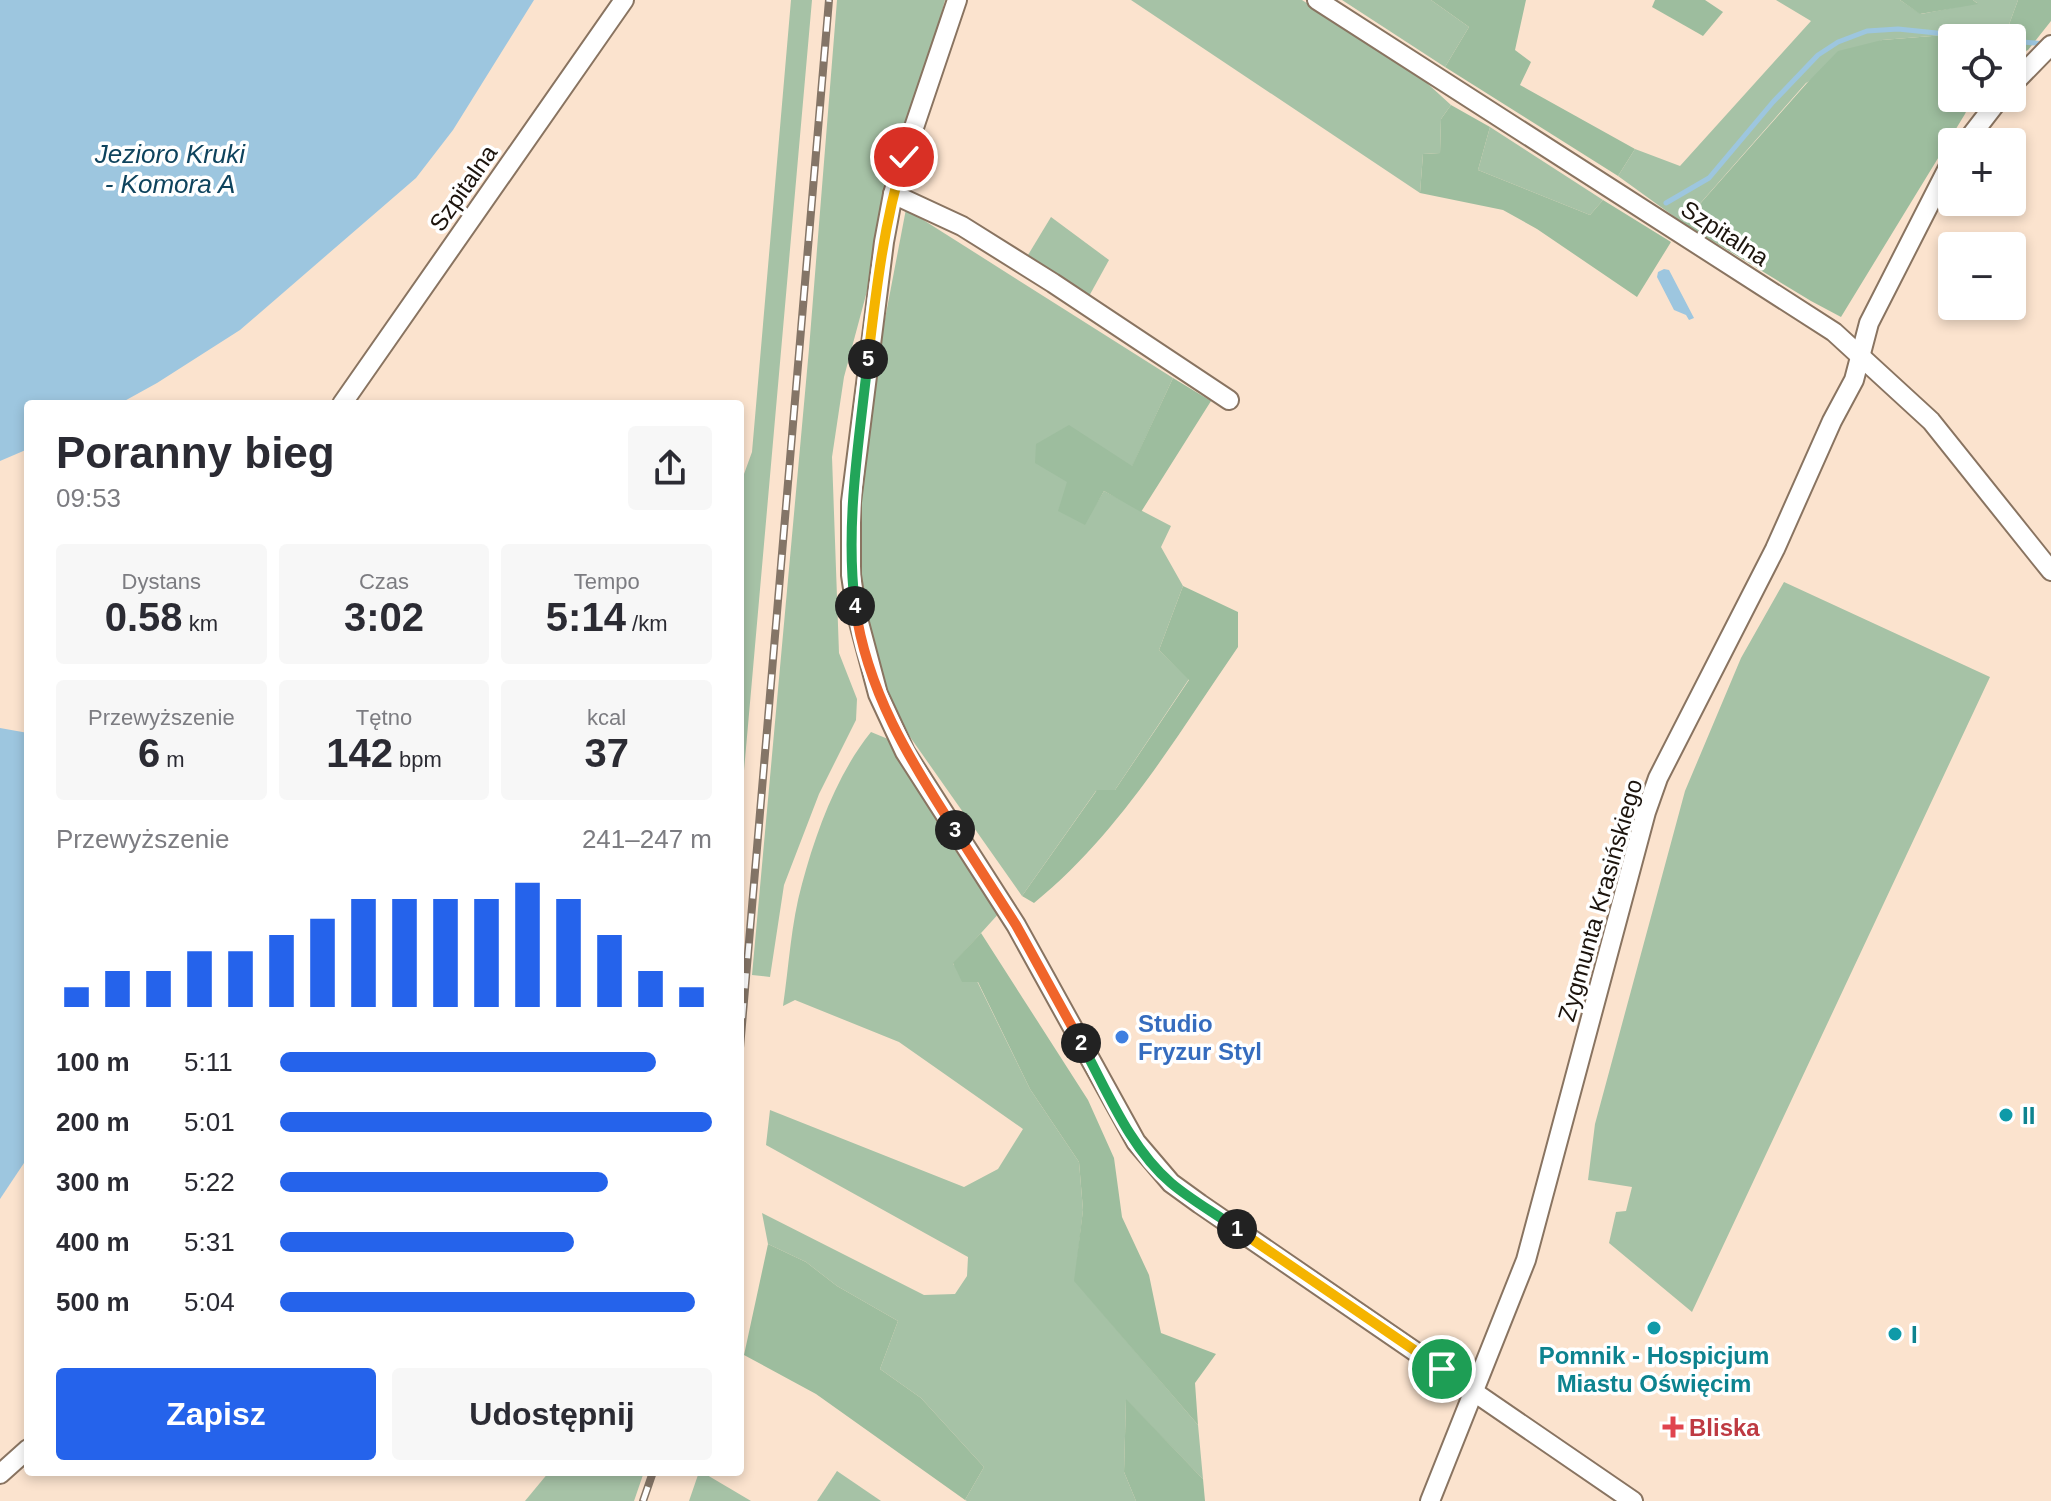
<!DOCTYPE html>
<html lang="pl">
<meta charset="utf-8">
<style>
:root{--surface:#fff;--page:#f7f7f7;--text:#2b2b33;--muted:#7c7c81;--accent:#2563eb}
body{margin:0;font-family:Helvetica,sans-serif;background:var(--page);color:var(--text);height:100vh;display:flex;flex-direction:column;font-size:30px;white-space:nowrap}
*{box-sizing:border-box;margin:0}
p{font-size:26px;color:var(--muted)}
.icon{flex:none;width:44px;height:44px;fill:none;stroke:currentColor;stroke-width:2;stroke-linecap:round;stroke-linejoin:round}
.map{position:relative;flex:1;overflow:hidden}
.side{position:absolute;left:24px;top:400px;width:720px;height:1076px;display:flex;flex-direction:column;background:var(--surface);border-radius:8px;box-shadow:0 4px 12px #0003}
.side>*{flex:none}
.tools{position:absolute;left:1938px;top:24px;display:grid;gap:16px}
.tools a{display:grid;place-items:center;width:88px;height:88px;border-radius:8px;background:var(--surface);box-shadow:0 4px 12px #0003;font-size:40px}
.pin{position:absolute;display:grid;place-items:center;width:68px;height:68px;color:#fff;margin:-34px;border:4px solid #fff;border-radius:50%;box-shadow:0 2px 8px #0007}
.km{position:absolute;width:40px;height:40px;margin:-20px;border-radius:50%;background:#222;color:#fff;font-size:22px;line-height:40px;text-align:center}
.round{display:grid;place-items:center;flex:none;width:84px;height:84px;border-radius:8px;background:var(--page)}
.overview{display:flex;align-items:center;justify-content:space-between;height:136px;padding:0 32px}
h1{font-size:44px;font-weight:600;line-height:60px}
.stats{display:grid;grid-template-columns:repeat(3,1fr);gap:12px;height:136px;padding:8px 32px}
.stats div{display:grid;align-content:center;border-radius:8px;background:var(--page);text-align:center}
.stats b{font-size:40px;font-weight:600}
.stats small{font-size:22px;font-weight:400}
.stats p{font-size:22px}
.chart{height:224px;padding:16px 32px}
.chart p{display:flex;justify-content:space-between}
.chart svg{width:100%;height:144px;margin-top:8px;stroke:var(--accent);stroke-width:6}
.cta{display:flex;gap:16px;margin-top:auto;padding:16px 32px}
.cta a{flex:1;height:92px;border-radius:8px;background:var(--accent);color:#fff;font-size:32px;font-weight:600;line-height:92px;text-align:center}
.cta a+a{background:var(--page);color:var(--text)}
ul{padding:0 32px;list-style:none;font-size:26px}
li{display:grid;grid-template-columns:128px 96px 1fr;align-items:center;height:60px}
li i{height:20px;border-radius:10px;background:var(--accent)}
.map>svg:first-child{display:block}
.green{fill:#a6c2a6}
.forest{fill:#9dbd9e}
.water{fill:#9dc6df}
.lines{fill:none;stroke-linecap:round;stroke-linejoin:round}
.stream{stroke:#9dc6df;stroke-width:5}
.minor-casing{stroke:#897461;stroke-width:22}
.minor{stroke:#fff;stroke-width:18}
.rail-casing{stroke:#847567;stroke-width:8}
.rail{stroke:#fff;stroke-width:5;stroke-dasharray:15;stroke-linecap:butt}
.split-1-casing{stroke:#fff;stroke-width:16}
.split-2-casing{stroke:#fff;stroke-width:16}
.split-3-casing{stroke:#fff;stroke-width:16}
.split-4-casing{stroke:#fff;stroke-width:16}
.split-5-casing{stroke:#fff;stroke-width:16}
.split-6-casing{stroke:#fff;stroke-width:16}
.split-1{stroke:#f5b400;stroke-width:10}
.split-2{stroke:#22a559;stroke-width:10}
.split-3{stroke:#f0652b;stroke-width:10}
.split-4{stroke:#f0652b;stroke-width:10}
.split-5{stroke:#22a559;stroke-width:10}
.split-6{stroke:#f5b400;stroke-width:10}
.shop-dot{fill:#3f7fe0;stroke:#fff;stroke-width:3}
.culture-dot{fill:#0f9aa8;stroke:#fff;stroke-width:3}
.health-dot{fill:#e0444e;stroke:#fff;stroke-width:3}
.labels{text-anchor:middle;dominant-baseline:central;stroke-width:7;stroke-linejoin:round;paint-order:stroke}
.street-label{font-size:24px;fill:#1c140d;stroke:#fff}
.shop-label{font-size:24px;font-weight:bold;fill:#366cbe;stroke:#fff;text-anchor:start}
.culture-label{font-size:24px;font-weight:bold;fill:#0d838f;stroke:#fff;text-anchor:start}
.health-label{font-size:24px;font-weight:bold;fill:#be3a42;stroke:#fff;text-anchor:start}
.water-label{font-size:26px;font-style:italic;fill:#0e435d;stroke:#fff}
</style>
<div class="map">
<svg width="2051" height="1501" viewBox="0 0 2051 1501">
<rect width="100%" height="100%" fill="#fbe3ce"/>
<g class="green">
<path d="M791,0H812L740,816V485L752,452Z"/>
<path d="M837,0H945L844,377L832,457L839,653L857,699L856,720L819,794L784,885L770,977L752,975L809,349Z"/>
<path d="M1131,0H1302L1417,74L1451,105L1441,119L1440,153L1423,154L1420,193Z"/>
<path d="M1342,0H1431L1469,27L1445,67Z"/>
<path d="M1776,0H1900L1921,14L1977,3L1973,0H2018L2007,30L1882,40L1806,83L1683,223L1618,176L1635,149L1680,166L1811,21Z"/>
<path d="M1490,127L1603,200L1590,215L1478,170Z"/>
<path d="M906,209L1173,378L1132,467L1067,482L1084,524L1104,491L1171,526L1161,547L1183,586L1159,650L1189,679L1115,790L1096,791L1022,896L896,717L855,639L846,523Z"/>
<path d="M1051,217L1109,260L1088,298L1025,260Z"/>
<path d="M1784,582L1990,677L1692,1312L1609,1243L1616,1212L1626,1211L1632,1187L1588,1180L1595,1124L1685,791L1741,658Z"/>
<path d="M871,732L888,739L1001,911L953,964L977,981L1030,1089L1079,1162L1083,1210L1075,1281L1198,1425L1203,1479L1126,1400L1124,1472L1136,1501H967L965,1500L984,1467L921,1398L880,1369L898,1321L837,1286L806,1262L768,1244L762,1213L924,1295L955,1294L967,1276L968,1257L766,1145L770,1110L964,1187L998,1169L1023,1129L899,1042L795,1000L783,1006C789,966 791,923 802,884C816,832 837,774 871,732Z"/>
<path d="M837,1471L881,1501H817Z"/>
<path d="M549,1472H644L634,1501H525Z"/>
<path d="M699,1472H702L751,1501H689Z"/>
</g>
<g class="forest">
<path d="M1431,0H1526L1515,50L1531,62L1520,85L1635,149L1618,176L1445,67L1469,27Z"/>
<path d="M1655,0H1705L1723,12L1703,36L1652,7Z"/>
<path d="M1900,0H1973L1978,4L1920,14Z"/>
<path d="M2018,0H2051V21L2028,50L2012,58V38H1952V98H1972L1965,114L1841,317L1811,301L1683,223L1807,83L1838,51L1882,40L2007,30Z"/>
<path d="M1451,105L1490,127L1478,170L1590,215L1603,200L1671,242L1637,297L1537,229L1503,210L1420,193L1423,154L1440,153L1441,119Z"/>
<path d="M1173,378L1211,401L1141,512L1104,491L1085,525L1058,511L1067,482L1035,463L1036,444L1069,425L1132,466Z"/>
<path d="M1183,586L1238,612V647C1176,737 1120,833 1034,903L1022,896L1097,790H1115L1189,680L1159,650Z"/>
<path d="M981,933L1088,1100L1114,1158L1122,1217L1149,1275L1161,1333L1216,1354L1195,1383L1198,1425L1074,1281L1083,1210L1079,1162L1030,1089L978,982H962L953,963Z"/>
<path d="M768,1244L806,1262L837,1286L898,1321L880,1369L921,1398L984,1467L965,1500L816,1394L744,1355Z"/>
<path d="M1126,1399L1203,1479L1205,1501H1136L1124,1472Z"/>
</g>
<g class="water">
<path d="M0,0H534L453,130L416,178L240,330L157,383L119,404H28V449L0,461Z"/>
<path d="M1664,269L1669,270L1694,318L1689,320L1686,315L1674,310L1657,277L1658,272Z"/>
<path d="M0,728L28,733V1157L0,1199Z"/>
</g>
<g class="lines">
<g class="stream">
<path d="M2012,41L2046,44"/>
<path d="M1666,203L1709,178L1773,102L1818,55L1838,42L1867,31L1898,29L1985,38"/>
</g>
<g class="minor-casing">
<g id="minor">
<path d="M957,0L904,157L893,194L884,242L851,502V575L857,615L878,694L905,752L1016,925L1136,1142L1171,1183L1200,1204L1633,1501"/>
<path d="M1317,0L1834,332L1931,421L2051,571"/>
<path d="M2012,85L2051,45"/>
<path d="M1966,142L2000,98"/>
<path d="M893,194L962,226L1053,283L1229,400"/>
<path d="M342,404L624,0"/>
<path d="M0,1474L28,1449"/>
<path d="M1430,1501L1526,1260L1646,812L1658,778L1775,549L1832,421L1854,380L1869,323L1952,160"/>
</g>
</g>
<use href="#minor" class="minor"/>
<g class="rail-casing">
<g id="rail">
<path d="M740,1048L829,0"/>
<path d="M643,1501L653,1472"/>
</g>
</g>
<use href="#rail" class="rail"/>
</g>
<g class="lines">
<g class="split-1-casing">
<path id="split-1" d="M1237,1229L1442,1369"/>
</g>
<g class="split-2-casing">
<path id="split-2" d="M1081,1043C1107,1090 1129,1147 1171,1183C1191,1200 1215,1213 1237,1229"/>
</g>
<g class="split-3-casing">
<path id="split-3" d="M955,830L1016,925L1081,1043"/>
</g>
<g class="split-4-casing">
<path id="split-4" d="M855,606C867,691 909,759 955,830"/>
</g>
<g class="split-5-casing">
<path id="split-5" d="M855,606C845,523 859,442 868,359"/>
</g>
<g class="split-6-casing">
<path id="split-6" d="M868,359C876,291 884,222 904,157"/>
</g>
<use href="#split-1" class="split-1"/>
<use href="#split-2" class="split-2"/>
<use href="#split-3" class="split-3"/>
<use href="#split-4" class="split-4"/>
<use href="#split-5" class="split-5"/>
<use href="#split-6" class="split-6"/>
</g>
<circle class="shop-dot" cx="1122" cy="1037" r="8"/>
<g class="culture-dot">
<circle cx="2006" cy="1115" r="8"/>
<circle cx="1654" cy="1328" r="8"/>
<circle cx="1895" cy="1334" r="8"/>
</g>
<path class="health-dot" d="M1669 1415h8v8h8v8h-8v8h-8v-8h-8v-8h8z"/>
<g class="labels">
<g class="street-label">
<text transform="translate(463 188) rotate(-55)">Szpitalna</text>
<text transform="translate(1725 233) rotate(33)">Szpitalna</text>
<text transform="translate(1600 900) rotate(-74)">Zygmunta Krasińskiego</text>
</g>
<g class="shop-label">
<text x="1138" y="1023">Studio<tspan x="1138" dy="28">Fryzur Styl</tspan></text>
</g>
<g class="culture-label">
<text x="2022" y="1115">II</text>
<text x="1911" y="1334">I</text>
<text x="1654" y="1355" text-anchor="middle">Pomnik - Hospicjum<tspan x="1654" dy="28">Miastu Oświęcim</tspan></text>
</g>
<g class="health-label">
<text x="1689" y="1427">Bliska</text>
</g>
<g class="water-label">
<text x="170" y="154">Jezioro Kruki<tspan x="170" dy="30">- Komora A</tspan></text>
</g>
</g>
</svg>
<div class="tools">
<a><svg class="icon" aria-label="locate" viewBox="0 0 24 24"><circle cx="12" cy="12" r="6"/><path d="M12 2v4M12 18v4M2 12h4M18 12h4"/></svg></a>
<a>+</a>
<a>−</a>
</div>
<div class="pin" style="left:1442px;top:1369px;background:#1e9e55"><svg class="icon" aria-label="arrive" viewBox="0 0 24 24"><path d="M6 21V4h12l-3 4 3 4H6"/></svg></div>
<div class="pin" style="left:904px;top:157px;background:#d93025"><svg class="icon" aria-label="check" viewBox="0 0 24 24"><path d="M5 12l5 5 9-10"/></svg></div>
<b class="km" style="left:1237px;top:1229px">1</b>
<b class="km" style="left:1081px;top:1043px">2</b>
<b class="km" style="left:955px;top:830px">3</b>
<b class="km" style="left:855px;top:606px">4</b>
<b class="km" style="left:868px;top:359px">5</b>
<section class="side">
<div class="overview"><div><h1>Poranny bieg</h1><p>09:53</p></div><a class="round"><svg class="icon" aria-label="share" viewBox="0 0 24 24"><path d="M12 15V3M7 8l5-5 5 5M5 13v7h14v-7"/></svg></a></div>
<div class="stats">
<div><p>Dystans</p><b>0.58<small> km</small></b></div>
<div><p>Czas</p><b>3:02</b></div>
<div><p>Tempo</p><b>5:14<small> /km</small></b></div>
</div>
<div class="stats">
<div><p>Przewyższenie</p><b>6<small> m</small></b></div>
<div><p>Tętno</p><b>142<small> bpm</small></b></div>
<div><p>kcal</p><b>37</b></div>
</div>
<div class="chart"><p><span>Przewyższenie</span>241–247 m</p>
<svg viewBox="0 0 160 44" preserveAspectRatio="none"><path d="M5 44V38M15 44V33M25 44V33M35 44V27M45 44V27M55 44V22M65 44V17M75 44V11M85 44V11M95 44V11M105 44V11M115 44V6M125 44V11M135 44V22M145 44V33M155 44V38"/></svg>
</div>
<ul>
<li><b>100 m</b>5:11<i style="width:87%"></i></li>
<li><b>200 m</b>5:01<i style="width:100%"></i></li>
<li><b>300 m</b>5:22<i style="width:76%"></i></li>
<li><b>400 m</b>5:31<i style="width:68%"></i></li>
<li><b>500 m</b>5:04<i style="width:96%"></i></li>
</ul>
<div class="cta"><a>Zapisz</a><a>Udostępnij</a></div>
</section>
</div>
